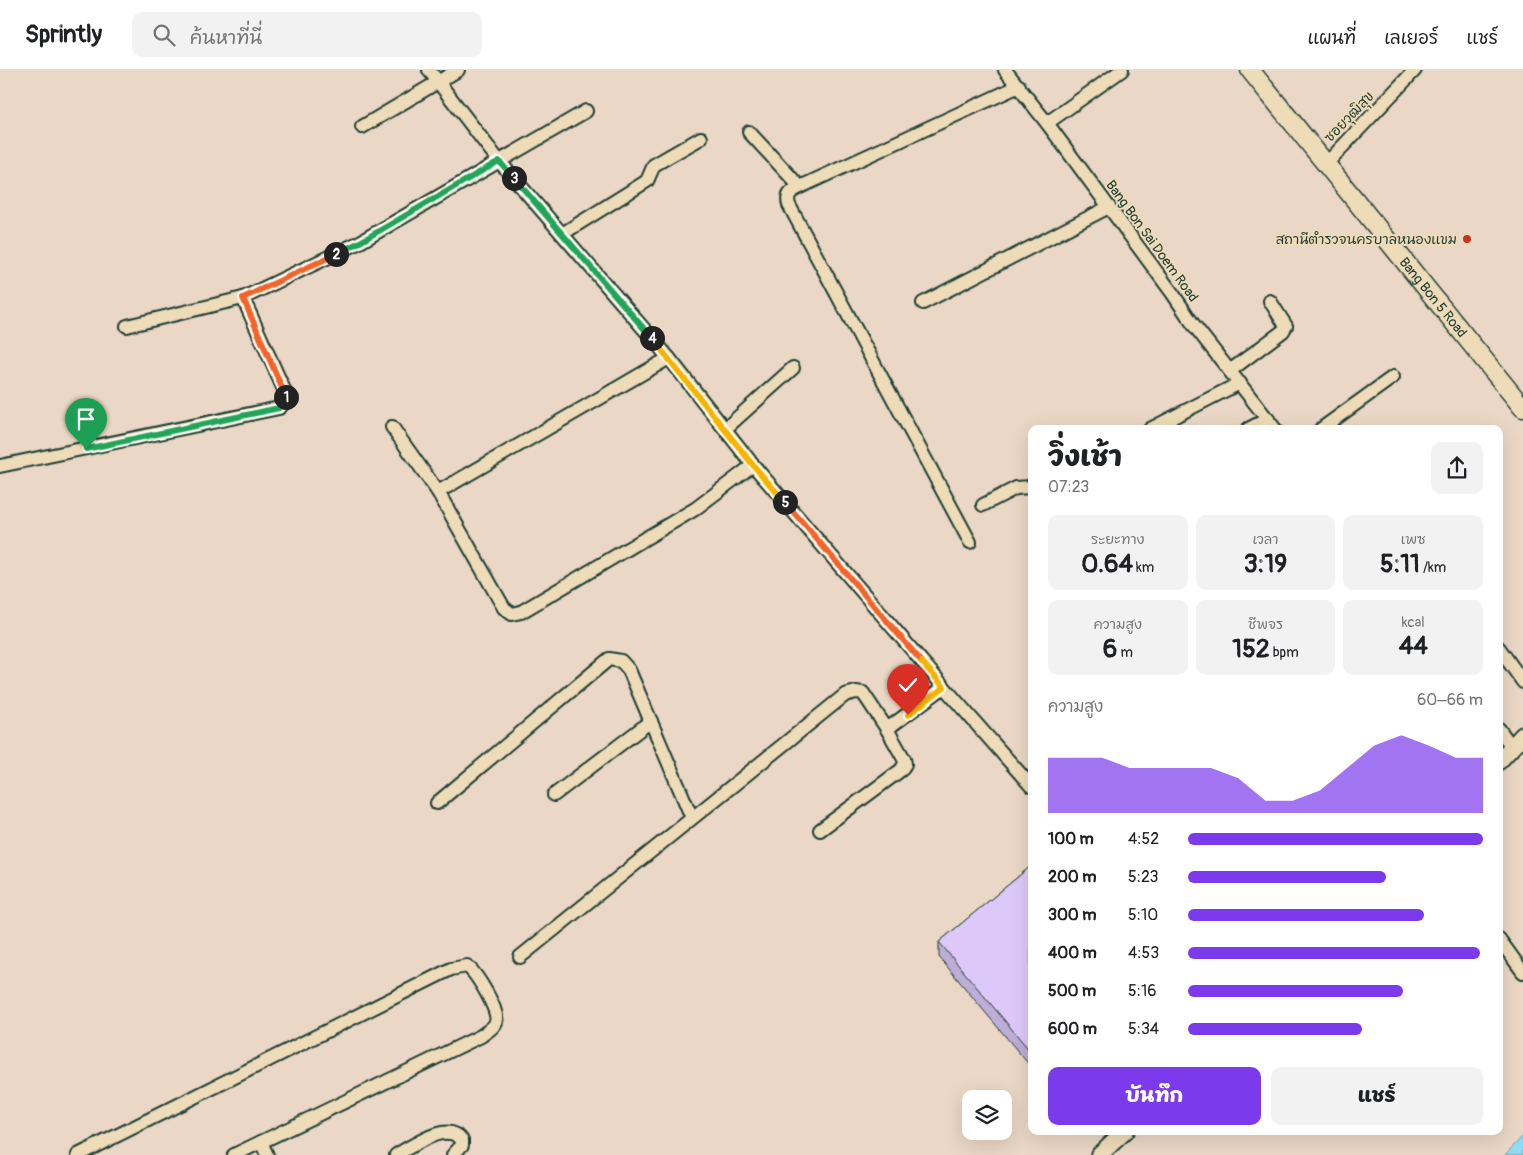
<!DOCTYPE html>
<html lang="th">
<meta charset="utf-8">
<style>
:root{--surface:#fff;--page:#f2f2f2;--text:#202124;--muted:#757577;--line:#e0e0e0;--accent:#7c3aed}
body{margin:0;font-family:Pangolin,"Playpen Sans Thai",sans-serif;background:var(--page);color:var(--text);height:100vh;display:flex;flex-direction:column;font-size:19px;white-space:nowrap}
*{box-sizing:border-box;margin:0}
p{font-size:16px;color:var(--muted)}
.icon{flex:none;width:28px;height:28px;fill:none;stroke:currentColor;stroke-width:2;stroke-linecap:round;stroke-linejoin:round}
.map{position:relative;flex:1;overflow:hidden}
.side{position:absolute;left:1028px;top:355px;width:475px;height:710px;display:flex;flex-direction:column;background:var(--surface);border-radius:10px;box-shadow:0 5px 20px #0002}
.side>*{flex:none}
.fabs{position:absolute;left:962px;top:1020px;display:grid;gap:10px}
.fabs a{display:grid;place-items:center;width:50px;height:50px;border-radius:10px;background:var(--surface);box-shadow:0 5px 20px #0002;font-size:25px}
.pin{position:absolute;display:grid;place-items:center;width:42px;height:42px;color:#fff;margin:-51px -21px;border-radius:50% 50% 50% 0;rotate:-45deg;box-shadow:0 0 5px #0007}
.pin .icon{rotate:45deg}
.km{position:absolute;width:25px;height:25px;margin:-12px;border-radius:50%;background:#222;color:#fff;font-size:14px;line-height:25px;text-align:center}
.round{display:grid;place-items:center;flex:none;width:52px;height:52px;border-radius:10px;background:var(--page)}
.headline{display:flex;align-items:center;justify-content:space-between;height:85px;padding:0 20px}
h1{font-size:28px;font-weight:800;line-height:38px}
.figures{display:grid;grid-template-columns:repeat(3,1fr);gap:8px;height:85px;padding:5px 20px}
.figures div{display:grid;align-content:center;border-radius:10px;background:var(--page);text-align:center}
.figures b{font-size:25px;font-weight:800}
.figures small{font-size:14px;font-weight:400}
.figures p{font-size:14px}
.chart{height:140px;padding:10px 20px}
.chart p{display:flex;justify-content:space-between}
.chart svg{width:100%;height:90px;margin-top:5px;fill:var(--accent);opacity:.7}
.button{display:flex;gap:10px;margin-top:auto;padding:10px 20px}
.button a{flex:1;height:58px;border-radius:10px;background:var(--accent);color:#fff;font-size:20px;font-weight:800;line-height:58px;text-align:center}
.button a+a{background:var(--page);color:var(--text)}
ul{padding:0 20px;list-style:none;font-size:16px}
li{display:grid;grid-template-columns:80px 60px 1fr;align-items:center;height:38px}
li i{height:12px;border-radius:6px;background:var(--accent)}
header{display:flex;align-items:center;gap:30px;box-sizing:border-box;height:70px;padding:0 25px;background:var(--surface);border-bottom:1px solid var(--line)}
header strong{font-size:24px}
nav{display:flex;gap:28px;margin-inline-start:auto;font-size:18px}
.search{width:350px;height:45px;background:var(--page);display:flex;align-items:center;gap:12px;box-sizing:border-box;padding:0 18px;border-radius:10px;color:var(--muted);font-size:19px}
.map>svg:first-child{display:block}
.water{fill:#91daf3;stroke:#639ba7}
.lines{fill:none;stroke-linecap:round;stroke-linejoin:round}
.minor-casing{stroke:#1f3d34;stroke-width:16}
.tertiary-casing{stroke:#1f3d34;stroke-width:20}
.secondary-casing{stroke:#1f3d34;stroke-width:21}
.minor{stroke:#eedbb8;stroke-width:12}
.tertiary{stroke:#eedbb8;stroke-width:16}
.secondary{stroke:#eedbb8;stroke-width:18}
.wall{fill:#bdadd7;stroke:#1f3d34}
.building{fill:#dcc9fa;stroke:#1f3d34}
.split-1-casing{stroke:#fff;stroke-width:10}
.split-2-casing{stroke:#fff;stroke-width:10}
.split-3-casing{stroke:#fff;stroke-width:10}
.split-4-casing{stroke:#fff;stroke-width:10}
.split-5-casing{stroke:#fff;stroke-width:10}
.split-6-casing{stroke:#fff;stroke-width:10}
.split-7-casing{stroke:#fff;stroke-width:10}
.split-1{stroke:#22a559;stroke-width:6}
.split-2{stroke:#f0652b;stroke-width:6}
.split-3{stroke:#22a559;stroke-width:6}
.split-4{stroke:#22a559;stroke-width:6}
.split-5{stroke:#f5b400;stroke-width:6}
.split-6{stroke:#f0652b;stroke-width:6}
.split-7{stroke:#f5b400;stroke-width:6}
.poi-dot{fill:#c8321e;stroke:#eedbb8;stroke-width:2}
.labels{text-anchor:middle;dominant-baseline:central;stroke-width:4;stroke-linejoin:round;paint-order:stroke}
.street-label{font-size:14px;fill:#1f3d34;stroke:#eedbb8}
.poi-label{font-size:14px;fill:#1f3d34;stroke:#eedbb8;text-anchor:end}
</style>
<header>
<strong>Sprintly</strong>
<div class="search"><svg class="icon" aria-label="search" viewBox="0 0 24 24"><circle cx="10" cy="10" r="6"/><path d="M15 15l6 6"/></svg>ค้นหาที่นี่</div>
<nav><a>แผนที่</a><a>เลเยอร์</a><a>แชร์</a></nav>
</header>
<div class="map">
<svg width="1523" height="1085" viewBox="0 0 1523 1085">
<rect width="100%" height="100%" fill="#ead7c5"/>
<filter id="ink" filterUnits="userSpaceOnUse"><feTurbulence type="fractalNoise" baseFrequency=".02" numOctaves="2"/><feDisplacementMap in="SourceGraphic" scale="10" xChannelSelector="R" yChannelSelector="G"/><feConvolveMatrix kernelMatrix="1 2 1 2 8 2 1 2 1" color-interpolation-filters="sRGB"/></filter>
<g filter="url(#ink)">
<path class="water" d="M1523,1066V1085H1505Z"/>
<g class="lines">
<g class="minor-casing">
<g id="minor">
<path d="M429,0L499,91L669,288L753,395L944,617L1031,716"/>
<path d="M1005,0L1047,53L1173,224L1193,254L1275,359"/>
<path d="M1047,53L1122,0"/>
<path d="M362,57L458,0"/>
<path d="M749,62L800,117"/>
<path d="M1326,94L1415,0"/>
<path d="M562,164L647,111L654,95L701,68"/>
<path d="M923,233L1109,137"/>
<path d="M127,256L243,228L360,172L586,41"/>
<path d="M1231,300L1283,261L1286,256L1270,231"/>
<path d="M392,357L438,422L504,538L512,544L521,542L695,439L753,395"/>
<path d="M725,359L793,298"/>
<path d="M1150,359L1240,313"/>
<path d="M1248,359L1268,349"/>
<path d="M1321,359L1393,307"/>
<path d="M0,396L279,338C285,333 286,330 285,322L243,228"/>
<path d="M438,422L669,288"/>
<path d="M983,435L1016,418L1031,417"/>
<path d="M970,472L789,135C786,124 791,122 800,117L1019,16"/>
<path d="M1499,578L1523,612"/>
<path d="M1499,659L1512,677"/>
<path d="M554,725L651,651"/>
<path d="M437,733L609,589L621,591L629,600L692,748"/>
<path d="M820,760L901,700L905,694L904,689L887,659"/>
<path d="M1499,869L1523,902"/>
<path d="M520,887L845,625L856,622L863,623L887,659L944,617"/>
<path d="M261,1072L267,1085"/>
<path d="M78,1085L451,899L467,896C476,903 500,941 496,952C494,958 486,962 481,966L234,1085"/>
<path d="M396,1085C413,1076 447,1050 462,1070V1075L453,1085"/>
</g>
</g>
<g class="tertiary-casing">
<g id="tertiary">
<path d="M1499,691L1523,665"/>
<path d="M1099,1085L1125,1061"/>
</g>
</g>
<g class="secondary-casing">
<g id="secondary">
<path id="s1" d="M1250,0L1523,338"/>
</g>
</g>
<use href="#minor" class="minor"/>
<use href="#tertiary" class="tertiary"/>
<use href="#secondary" class="secondary"/>
</g>
<path class="wall" d="M1031,796V997L939,887V872Z"/>
<path class="building" d="M1031,796V982L939,872Z"/>
</g>
<g class="lines" filter="url(#ink)">
<g class="split-1-casing">
<path id="split-1" d="M86,379L279,338L284,334L286,327"/>
</g>
<g class="split-2-casing">
<path id="split-2" d="M286,327L243,228L336,184"/>
</g>
<g class="split-3-casing">
<path id="split-3" d="M336,184L360,172L499,91L514,108"/>
</g>
<g class="split-4-casing">
<path id="split-4" d="M514,108L652,268"/>
</g>
<g class="split-5-casing">
<path id="split-5" d="M652,268L753,395L785,432"/>
</g>
<g class="split-6-casing">
<path id="split-6" d="M785,432L922,592"/>
</g>
<g class="split-7-casing">
<path id="split-7" d="M908,645L944,617L922,592"/>
</g>
<use href="#split-1" class="split-1"/>
<use href="#split-2" class="split-2"/>
<use href="#split-3" class="split-3"/>
<use href="#split-4" class="split-4"/>
<use href="#split-5" class="split-5"/>
<use href="#split-6" class="split-6"/>
<use href="#split-7" class="split-7"/>
</g>
<circle class="poi-dot" cx="1467" cy="169" r="5"/>
<g class="labels">
<g class="street-label">
<text transform="translate(1349 47) rotate(-46)">ซอยวุฒิสุข</text>
<text transform="translate(1152 171) rotate(54)">Bang Bon Sai Doem Road</text>
<text stroke="none"><textPath href="#s1" startOffset="292">Bang Bon 5 Road</textPath></text>
</g>
<g class="poi-label">
<text x="1457" y="169">สถานีตำรวจนครบาลหนองแขม</text>
</g>
</g>
</svg>
<div class="fabs">
<a><svg class="icon" aria-label="layers" viewBox="0 0 24 24"><path d="M12 4l9 5-9 5-9-5zM3 14l9 5 9-5"/></svg></a>
</div>
<div class="pin" style="left:86px;top:379px;background:#1e9e55"><svg class="icon" aria-label="arrive" viewBox="0 0 24 24"><path d="M6 21V4h12l-3 4 3 4H6"/></svg></div>
<div class="pin" style="left:908px;top:645px;background:#d93025"><svg class="icon" aria-label="check" viewBox="0 0 24 24"><path d="M5 12l5 5 9-10"/></svg></div>
<b class="km" style="left:286px;top:327px">1</b>
<b class="km" style="left:336px;top:184px">2</b>
<b class="km" style="left:514px;top:108px">3</b>
<b class="km" style="left:652px;top:268px">4</b>
<b class="km" style="left:785px;top:432px">5</b>
<section class="side">
<div class="headline"><div><h1>วิ่งเช้า</h1><p>07:23</p></div><a class="round"><svg class="icon" aria-label="share" viewBox="0 0 24 24"><path d="M12 15V3M7 8l5-5 5 5M5 13v7h14v-7"/></svg></a></div>
<div class="figures">
<div><p>ระยะทาง</p><b>0.64<small> km</small></b></div>
<div><p>เวลา</p><b>3:19</b></div>
<div><p>เพซ</p><b>5:11<small> /km</small></b></div>
</div>
<div class="figures">
<div><p>ความสูง</p><b>6<small> m</small></b></div>
<div><p>ชีพจร</p><b>152<small> bpm</small></b></div>
<div><p>kcal</p><b>44</b></div>
</div>
<div class="chart"><p><span>ความสูง</span>60–66 m</p>
<svg viewBox="0 0 160 44" preserveAspectRatio="none"><path d="M0 44V17L10 17L20 17L30 22L40 22L50 22L60 22L70 27L80 38L90 38L100 33L110 22L120 11L130 6L140 11L150 17L160 17V44z"/></svg>
</div>
<ul>
<li><b>100 m</b>4:52<i style="width:100%"></i></li>
<li><b>200 m</b>5:23<i style="width:67%"></i></li>
<li><b>300 m</b>5:10<i style="width:80%"></i></li>
<li><b>400 m</b>4:53<i style="width:99%"></i></li>
<li><b>500 m</b>5:16<i style="width:73%"></i></li>
<li><b>600 m</b>5:34<i style="width:59%"></i></li>
</ul>
<div class="button"><a>บันทึก</a><a>แชร์</a></div>
</section>
</div>
